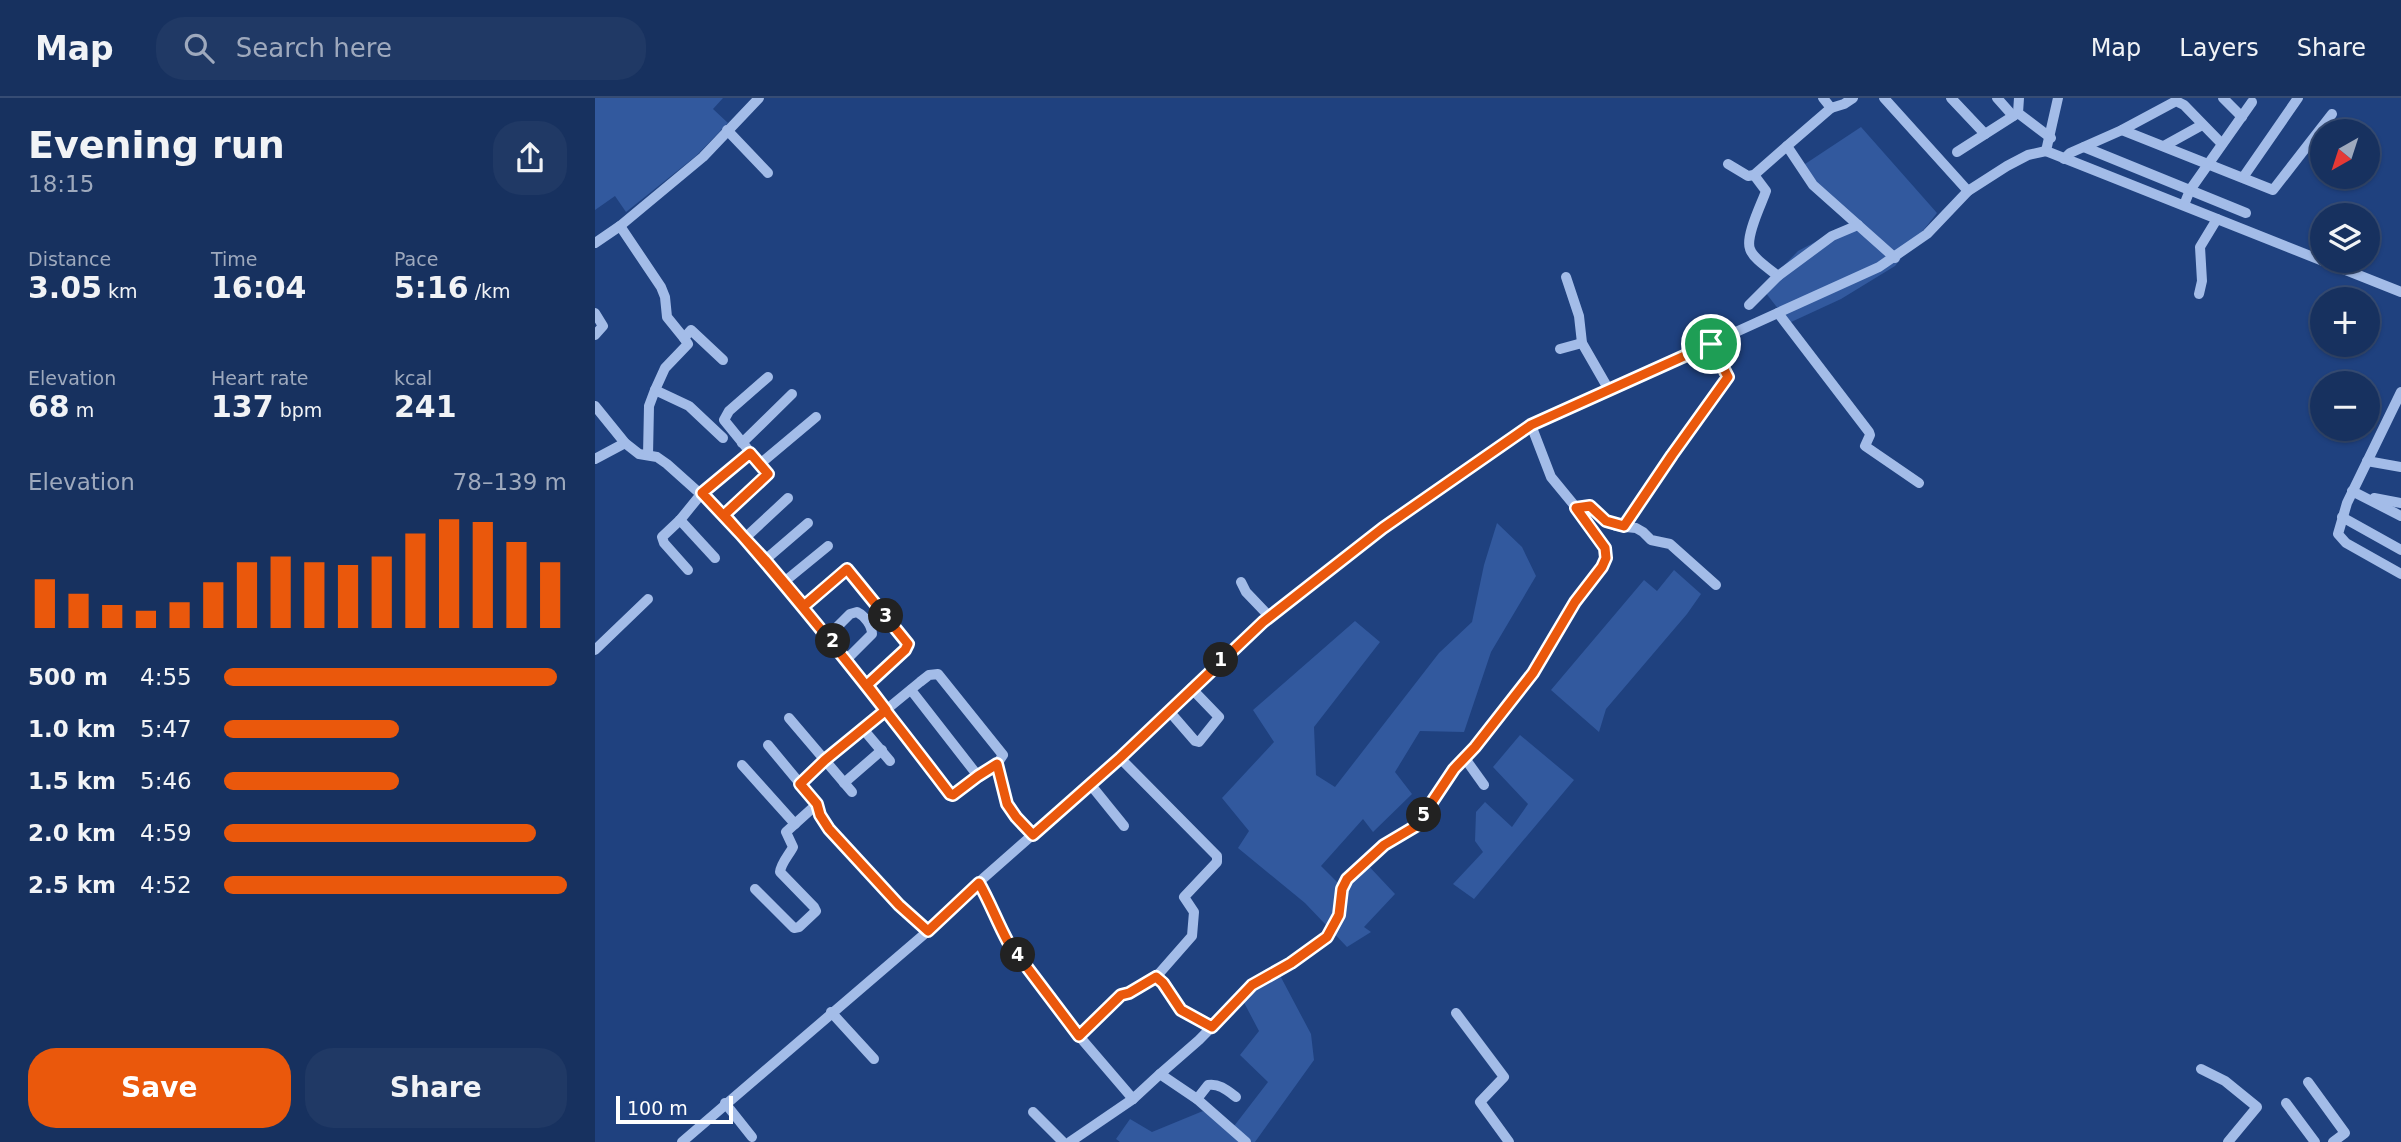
<!DOCTYPE html>
<meta charset="utf-8">
<style>
:root{--surface:#17315f;--page:#203965;--text:#f1f3f6;--muted:#9ea9bd;--line:#364c74;--accent:#ea580c}
body{margin:0;font-family:"DejaVu Sans",sans-serif;background:var(--page);color:var(--text);height:100vh;display:flex;flex-direction:column;font-size:26px;white-space:nowrap}
*{box-sizing:border-box;margin:0}
p{font-size:23px;color:var(--muted)}
.icon{flex:none;width:38px;height:38px;fill:none;stroke:currentColor;stroke-width:2;stroke-linecap:round;stroke-linejoin:round}
.map{position:relative;flex:1;overflow:hidden}
.drawer{display:flex;flex-direction:column;background:var(--surface);width:595px}
.drawer>*{flex:none}
.needle{width:46px;rotate:219deg}
.tools{position:absolute;left:1715px;top:21px;display:grid;gap:14px}
.tools a{display:grid;place-items:center;width:70px;height:70px;border-radius:50%;background:var(--surface);box-shadow:0 2px 5px #0004,0 0 0 2px var(--line);font-size:35px}
.scale{position:absolute;left:21px;bottom:18px;width:117px;box-sizing:border-box;padding-left:7px;border:4px solid #fff;border-top:0;font-size:19px;line-height:24px;white-space:nowrap;color:#fff;-webkit-text-stroke:5px #1f417f;paint-order:stroke}
.pin{position:absolute;display:grid;place-items:center;width:60px;height:60px;color:#fff;margin:-30px;border:4px solid #fff;border-radius:50%;box-shadow:0 2px 7px #0007}
.km{position:absolute;width:35px;height:35px;margin:-18px;border-radius:50%;background:#222;color:#fff;font-size:19px;line-height:35px;text-align:center}
.round{display:grid;place-items:center;flex:none;width:74px;height:74px;border-radius:28px;background:var(--page)}
.summary{display:flex;align-items:center;justify-content:space-between;height:119px;padding:0 28px}
h1{font-size:38px;font-weight:700;line-height:52px}
.metrics{display:grid;grid-template-columns:repeat(3,1fr);gap:10px;height:119px;padding:7px 28px}
.metrics div{display:grid;align-content:center}
.metrics b{font-size:30px;font-weight:700}
.metrics small{font-size:19px;font-weight:400}
.metrics p{font-size:19px}
.chart{height:196px;padding:14px 28px}
.chart p{display:flex;justify-content:space-between}
.chart svg{width:100%;height:126px;margin-top:7px;stroke:var(--accent);stroke-width:6}
.cta{display:flex;gap:14px;margin-top:auto;padding:14px 28px}
.cta a{flex:1;height:80px;border-radius:28px;background:var(--accent);color:#fff;font-size:28px;font-weight:700;line-height:80px;text-align:center}
.cta a+a{background:var(--page);color:var(--text)}
ul{padding:0 28px;list-style:none;font-size:23px}
li{display:grid;grid-template-columns:112px 84px 1fr;align-items:center;height:52px}
li i{height:18px;border-radius:9px;background:var(--accent)}
header{display:flex;align-items:center;gap:42px;box-sizing:border-box;height:98px;padding:0 35px;background:var(--surface);border-bottom:2px solid var(--line)}
header strong{font-size:33px}
nav{display:flex;gap:38px;margin-inline-start:auto;font-size:24px}
.search{width:490px;height:63px;background:var(--page);display:flex;align-items:center;gap:18px;box-sizing:border-box;padding:0 24px;border-radius:28px;color:var(--muted);font-size:26px}
main{display:flex;flex:1;min-height:0}
.map>svg:first-child{display:block}
.green{fill:#32599e}
.lines{fill:none;stroke-linecap:round;stroke-linejoin:round}
.minor{stroke:#a3bce8;stroke-width:10}
.route-casing{stroke:#fff;stroke-width:14}
.route{stroke:#ea580c;stroke-width:9}
</style>
<header>
<strong>Map</strong>
<div class="search"><svg class="icon" aria-label="search" viewBox="0 0 24 24"><circle cx="10" cy="10" r="6"/><path d="M15 15l6 6"/></svg>Search here</div>
<nav><a>Map</a><a>Layers</a><a>Share</a></nav>
</header>
<main>
<section class="drawer">
<div class="summary"><div><h1>Evening run</h1><p>18:15</p></div><a class="round"><svg class="icon" aria-label="share" viewBox="0 0 24 24"><path d="M12 15V3M7 8l5-5 5 5M5 13v7h14v-7"/></svg></a></div>
<div class="metrics">
<div><p>Distance</p><b>3.05<small> km</small></b></div>
<div><p>Time</p><b>16:04</b></div>
<div><p>Pace</p><b>5:16<small> /km</small></b></div>
</div>
<div class="metrics">
<div><p>Elevation</p><b>68<small> m</small></b></div>
<div><p>Heart rate</p><b>137<small> bpm</small></b></div>
<div><p>kcal</p><b>241</b></div>
</div>
<div class="chart"><p><span>Elevation</span>78–139 m</p>
<svg viewBox="0 0 160 44" preserveAspectRatio="none"><path d="M5 44V27M15 44V32M25 44V36M35 44V38M45 44V35M55 44V28M65 44V21M75 44V19M85 44V21M95 44V22M105 44V19M115 44V11M125 44V6M135 44V7M145 44V14M155 44V21"/></svg>
</div>
<ul>
<li><b>500 m</b>4:55<i style="width:97%"></i></li>
<li><b>1.0 km</b>5:47<i style="width:51%"></i></li>
<li><b>1.5 km</b>5:46<i style="width:51%"></i></li>
<li><b>2.0 km</b>4:59<i style="width:91%"></i></li>
<li><b>2.5 km</b>4:52<i style="width:100%"></i></li>
</ul>
<div class="cta"><a>Save</a><a>Share</a></div>
</section>
<div class="map">
<svg width="1806" height="1044" viewBox="0 0 1806 1044">
<rect width="100%" height="100%" fill="#1f417f"/>
<g class="green">
<path d="M0,0H128L118,11L133,25L101,58L31,114L20,98L0,112Z"/>
<path d="M1266,29L1342,115L1300,168L1246,201L1194,225L1167,190L1203,153L1256,125L1207,68Z"/>
<path d="M902,425L927,449L941,478L896,554L869,634L825,633L800,674L817,696L778,734L768,721L726,768L743,785L769,763L800,796L769,829L776,834L752,849L710,805L643,750L654,733L627,700L679,644L658,612L760,523L785,544L719,629L721,677L740,689L844,555L877,524L889,467Z"/>
<path d="M1079,472L1106,496L1092,516L1011,611L1004,634L956,592L1049,482L1062,493Z"/>
<path d="M925,637L979,682L879,801L858,786L888,754L880,743L881,714L890,704L917,729L933,706L898,669Z"/>
<path d="M680,868L716,936L719,962L660,1044H525L521,1041L535,1021L557,1034L608,1013L636,1032L673,984L645,957L664,933L645,897Z"/>
</g>
<g class="lines">
<g class="minor">
<path d="M1228,0L1236,10"/>
<path d="M1258,0L1249,6L1236,10L1192,48L1218,87L1300,160"/>
<path d="M1289,0L1373,93"/>
<path d="M1356,0L1390,36"/>
<path d="M1402,0L1418,18"/>
<path d="M1424,0L1423,15L1456,40"/>
<path d="M1463,0L1451,53L1806,194"/>
<path d="M1628,0L1647,19"/>
<path d="M132,32L173,75"/>
<path d="M1527,32L1678,92L1737,16"/>
<path d="M1569,48L1607,27"/>
<path d="M1489,49L1651,115"/>
<path d="M1362,54L1423,15"/>
<path d="M1469,61L1475,55L1527,32L1581,3L1589,7L1627,46"/>
<path d="M1133,66L1153,78L1159,77L1192,48"/>
<path d="M1159,77L1171,93C1167,105 1150,138 1155,151C1158,161 1175,171 1183,178L1237,138L1263,127"/>
<path d="M1649,78L1703,0"/>
<path d="M1589,107L1595,92L1657,4"/>
<path d="M25,128L66,189L70,199L72,219L89,240"/>
<path d="M0,145L25,128L108,59L164,0"/>
<path d="M971,179L984,218L987,245L1014,292"/>
<path d="M1604,196L1607,183L1605,149L1622,121"/>
<path d="M1154,207L1183,178"/>
<path d="M0,215L8,228L0,237"/>
<path d="M1183,215L1274,334L1275,337L1270,348L1324,385"/>
<path d="M965,251L987,245"/>
<path d="M60,292L94,308L128,340"/>
<path d="M1806,294L1752,405L1743,436L1751,445L1806,476"/>
<path d="M0,308L30,345L44,356L62,359L72,366L129,417L170,462L272,587L355,696L358,697L383,678L402,666"/>
<path d="M147,345L197,296"/>
<path d="M53,357L54,308L60,292L70,270L93,246L89,240L96,232L128,262"/>
<path d="M0,361L30,345"/>
<path d="M1772,363L1806,369"/>
<path d="M165,366L221,319"/>
<path d="M1757,393L1806,418"/>
<path d="M1779,400L1806,405"/>
<path d="M981,410L995,408L1011,423L1021,428L1041,430L1048,434L1056,442L1075,446L1121,487"/>
<path d="M129,417L173,376L129,322L134,313L173,279"/>
<path d="M1747,419L1806,452"/>
<path d="M85,422L120,460"/>
<path d="M1029,428L1077,357L1131,283L1132,274L1117,246"/>
<path d="M150,440L193,400"/>
<path d="M170,462L213,425"/>
<path d="M93,472L69,445L67,439L85,422L107,395L155,355"/>
<path d="M189,484L233,448"/>
<path d="M646,484L651,494L674,518"/>
<path d="M209,508L252,471L258,478L313,547L272,587"/>
<path d="M233,538L255,516L262,514C270,518 277,528 277,536L252,561"/>
<path d="M0,552L53,501"/>
<path d="M316,592L383,678"/>
<path d="M574,613L600,643L604,644L624,619L596,590"/>
<path d="M194,620L257,694"/>
<path d="M268,631L295,663"/>
<path d="M173,647L222,706L225,717L234,731L304,807L333,833"/>
<path d="M869,659L889,687"/>
<path d="M525,660L622,758V764L589,799L599,814L597,838L561,879"/>
<path d="M147,667L200,726"/>
<path d="M249,685L287,652"/>
<path d="M205,686L230,662L325,584L334,577L343,576L408,657L402,666L413,706L421,719L438,737"/>
<path d="M495,686L529,728"/>
<path d="M384,784C395,804 402,824 413,844L484,938L538,1001L565,976"/>
<path d="M160,791L199,830L204,829L221,813L219,809L185,774C186,765 194,757 198,749L191,734L222,706"/>
<path d="M236,914L279,961"/>
<path d="M861,915L909,979L885,1004L914,1044"/>
<path d="M484,938L526,897L534,895L561,879L568,885L586,912L617,929"/>
<path d="M1606,971L1630,983L1662,1009L1633,1044"/>
<path d="M1713,984L1750,1035L1738,1044"/>
<path d="M602,1001L613,987C624,985 633,993 641,999"/>
<path d="M130,1005L157,1039"/>
<path d="M1691,1005L1720,1044"/>
<path d="M438,1014L468,1044"/>
<path d="M87,1044L333,833L384,784L525,660L668,524L788,430L936,327L1284,169L1332,136L1373,93L1412,68L1433,57L1451,53"/>
<path d="M475,1044L538,1001"/>
<path d="M651,1044L602,1001L565,976L604,942L658,887L697,865L732,839L744,817L747,791L752,781L789,747L821,728L859,671L880,649L938,575L980,504L1007,469L1011,460L1010,450L993,424L956,379L936,327"/>
</g>
</g>
<g class="lines">
<g class="route-casing">
<path id="route" d="M1116,246L936,327L788,430L668,524L525,660L438,737L421,719L412,706L402,666L383,678L358,697L355,696C282,600 209,507 129,417L173,376L155,355L107,395L170,462L209,508L252,471L313,546L310,552L272,587L291,612L230,662L205,686L222,706L225,717L234,731L304,807L333,833L384,785C395,804 402,824 413,844L484,938L526,897L534,895L561,879L568,885L586,912L617,929L657,887L696,865L732,839L744,817L747,791L752,781L789,747L821,728L859,671L880,649L938,575L980,504L1007,469L1011,460L1010,450L981,410L995,408L1011,423L1029,428L1077,357L1133,279L1116,246"/>
</g>
<use href="#route" class="route"/>
</g>
</svg>
<div class="tools">
<a><svg class="needle" viewBox="-14 -14 28 28"><path d="M0-13l5 13h-10z" fill="#e53935"/><path d="M0 13l5-13h-10z" fill="#9ea9bd"/></svg></a>
<a><svg class="icon" aria-label="layers" viewBox="0 0 24 24"><path d="M12 4l9 5-9 5-9-5zM3 14l9 5 9-5"/></svg></a>
<a>+</a>
<a>−</a>
</div>
<div class="scale">100 m</div>
<div class="pin" style="left:1116px;top:246px;background:#1e9e55"><svg class="icon" aria-label="arrive" viewBox="0 0 24 24"><path d="M6 21V4h12l-3 4 3 4H6"/></svg></div>
<b class="km" style="left:626px;top:562px">1</b>
<b class="km" style="left:238px;top:543px">2</b>
<b class="km" style="left:291px;top:518px">3</b>
<b class="km" style="left:423px;top:857px">4</b>
<b class="km" style="left:829px;top:717px">5</b>
</div>
</main>
